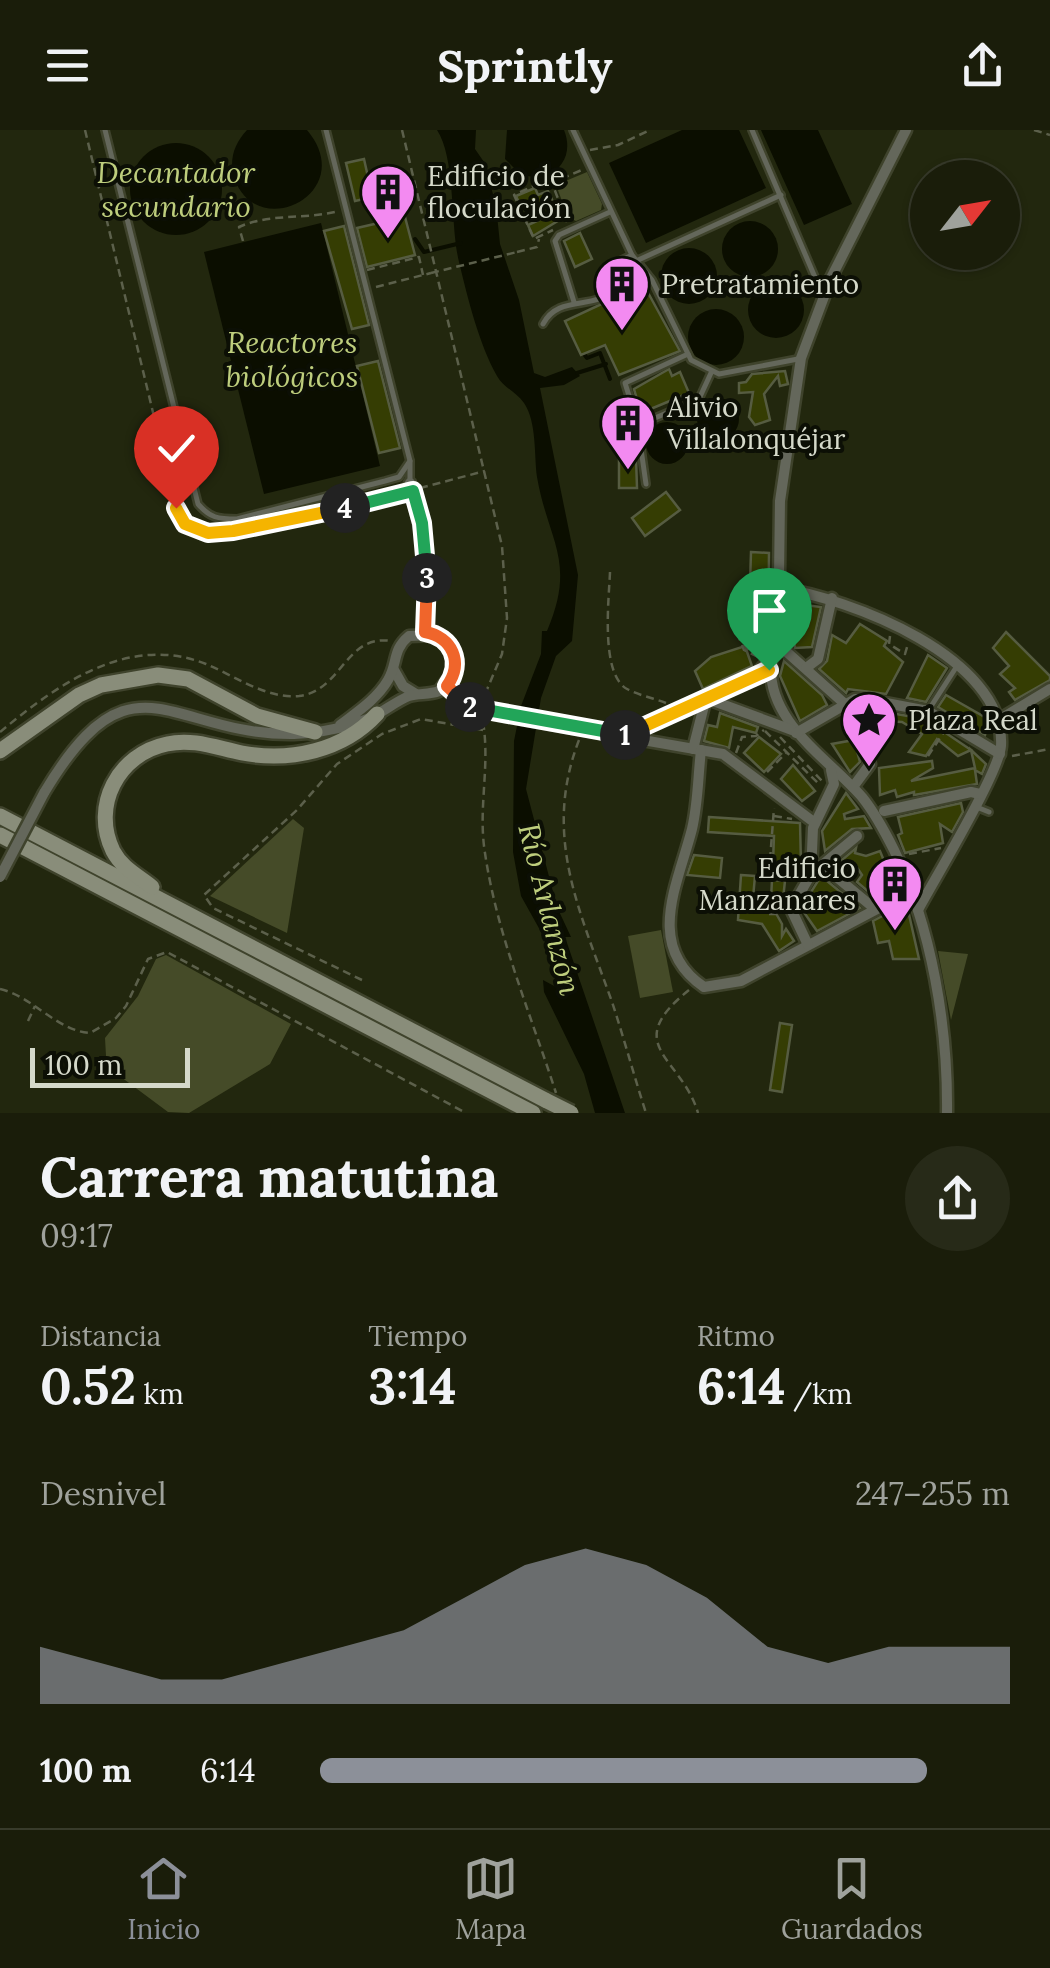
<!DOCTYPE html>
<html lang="es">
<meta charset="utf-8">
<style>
:root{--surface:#1a1d0a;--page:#272a18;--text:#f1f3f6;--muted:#9fa29c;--line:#383b2b;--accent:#8c9099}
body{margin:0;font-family:Lora,serif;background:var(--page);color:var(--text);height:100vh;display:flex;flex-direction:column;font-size:38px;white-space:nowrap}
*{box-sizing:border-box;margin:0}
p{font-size:32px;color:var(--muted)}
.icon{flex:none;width:55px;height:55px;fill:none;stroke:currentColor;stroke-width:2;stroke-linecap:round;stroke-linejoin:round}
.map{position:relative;height:983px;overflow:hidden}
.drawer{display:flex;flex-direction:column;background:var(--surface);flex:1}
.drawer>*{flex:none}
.needle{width:65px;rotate:59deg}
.fabs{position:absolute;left:910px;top:30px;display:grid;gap:20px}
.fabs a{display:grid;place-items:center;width:110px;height:110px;border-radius:50%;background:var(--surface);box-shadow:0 2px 8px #0004,0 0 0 2px var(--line);font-size:50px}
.scale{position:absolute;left:30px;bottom:25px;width:160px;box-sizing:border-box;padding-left:10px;border:5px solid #d5d9ca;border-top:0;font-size:28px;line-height:35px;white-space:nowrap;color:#d5d9ca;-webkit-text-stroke:8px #0c0f05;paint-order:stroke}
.pin{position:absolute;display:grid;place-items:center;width:85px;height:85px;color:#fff;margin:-102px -42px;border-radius:50% 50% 50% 0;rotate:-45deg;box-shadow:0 0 10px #0007}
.pin .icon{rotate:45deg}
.km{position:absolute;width:50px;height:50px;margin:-25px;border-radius:50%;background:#222;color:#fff;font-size:28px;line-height:50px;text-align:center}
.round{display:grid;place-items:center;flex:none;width:105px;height:105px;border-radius:52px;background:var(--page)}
.summary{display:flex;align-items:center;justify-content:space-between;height:170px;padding:0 40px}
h1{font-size:55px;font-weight:800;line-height:75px}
.stats{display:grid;grid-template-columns:repeat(3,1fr);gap:15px;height:170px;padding:10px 40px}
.stats div{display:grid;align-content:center}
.stats b{font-size:50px;font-weight:800}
.stats small{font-size:28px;font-weight:400}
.stats p{font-size:28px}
.chart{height:280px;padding:20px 40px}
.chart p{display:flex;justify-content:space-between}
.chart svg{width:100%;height:180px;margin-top:10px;fill:var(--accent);opacity:.7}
ul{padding:0 40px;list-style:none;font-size:32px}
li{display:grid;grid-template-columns:160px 120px 1fr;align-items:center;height:75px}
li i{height:25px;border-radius:12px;background:var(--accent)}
header{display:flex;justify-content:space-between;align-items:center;height:130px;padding:0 40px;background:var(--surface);font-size:45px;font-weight:800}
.menu{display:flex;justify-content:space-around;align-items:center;height:140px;border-top:2px solid var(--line);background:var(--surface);font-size:28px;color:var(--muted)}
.menu a{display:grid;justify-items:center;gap:5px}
.menu .current{color:var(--accent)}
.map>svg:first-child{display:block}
.green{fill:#454b28}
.water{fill:#0b0e00}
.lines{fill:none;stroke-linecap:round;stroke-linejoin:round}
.stream{stroke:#0b0e00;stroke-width:4}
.building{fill:#353d03;stroke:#565c41;stroke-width:2.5}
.lane-casing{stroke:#3f432c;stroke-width:10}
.street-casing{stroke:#3f432c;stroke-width:15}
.secondary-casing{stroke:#3f432c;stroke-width:20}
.path{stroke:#5c604b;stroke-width:2.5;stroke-dasharray:8 5;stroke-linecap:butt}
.lane{stroke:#64675b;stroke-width:5}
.street{stroke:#64675b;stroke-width:10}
.secondary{stroke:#898d7a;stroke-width:15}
.street-bridge-casing{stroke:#3f432c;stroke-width:15;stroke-linecap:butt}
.secondary-bridge-casing{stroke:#3f432c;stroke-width:20;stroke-linecap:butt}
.path-bridge{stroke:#5c604b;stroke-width:2.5;stroke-dasharray:8 5;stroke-linecap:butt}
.street-bridge{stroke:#64675b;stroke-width:10}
.secondary-bridge{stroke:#898d7a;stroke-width:15}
.split-1-casing{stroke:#fff;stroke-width:20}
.split-2-casing{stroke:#fff;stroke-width:20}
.split-3-casing{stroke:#fff;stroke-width:20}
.split-4-casing{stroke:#fff;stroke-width:20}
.split-5-casing{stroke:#fff;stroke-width:20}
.split-1{stroke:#f5b400;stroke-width:12}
.split-2{stroke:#22a559;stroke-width:12}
.split-3{stroke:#f0652b;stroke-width:12}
.split-4{stroke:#22a559;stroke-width:12}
.split-5{stroke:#f5b400;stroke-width:12}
.labels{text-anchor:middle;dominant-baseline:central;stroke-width:8;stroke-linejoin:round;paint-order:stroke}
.poi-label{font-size:28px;fill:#d5d9ca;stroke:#0c0f05;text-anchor:start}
.water-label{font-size:30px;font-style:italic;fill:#bece7d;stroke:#0c0f05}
</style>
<header><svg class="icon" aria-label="menu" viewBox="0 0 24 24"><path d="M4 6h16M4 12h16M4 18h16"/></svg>Sprintly<svg class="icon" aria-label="share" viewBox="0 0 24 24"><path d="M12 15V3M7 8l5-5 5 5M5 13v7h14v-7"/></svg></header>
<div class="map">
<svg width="1050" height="983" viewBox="0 0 1050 983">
<rect width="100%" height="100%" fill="#22270e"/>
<g class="green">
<path d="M587,42L602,74L601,80L576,91L568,87L556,55Z"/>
<path d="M293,689L304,698L287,803L210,766Z"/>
<path d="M661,800L673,862L640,868L628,806Z"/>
<path d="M938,821L968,824L951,890Z"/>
<path d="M166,825L291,894L270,934L189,983L168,982L121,947L106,926L105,908L138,866L156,829Z"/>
</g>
<g class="water">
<path d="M247,0H307C359,62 259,113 235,50C228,31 234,14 247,0Z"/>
<path d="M437,0H476L475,19L484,32L496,75L500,114L519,170L534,243L545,247L572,237L580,246L564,255L540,258L578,445L572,511L556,526L541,568L526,659L557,777L571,807H565L625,983H595L584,944L544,862L543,850L556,857L555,827L521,766L513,722L514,611L521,576L541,524L542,501H547C577,431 548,411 537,347C534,325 537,292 524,273C516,262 503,257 497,246C479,214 468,169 459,132C450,95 456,29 437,0Z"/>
<path d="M507,0H564C572,20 565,37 546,47L522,46L505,29Z"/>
<path d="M682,0H739L766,58L646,113L609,33Z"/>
<path d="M761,0H818L852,74L804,95Z"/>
<circle cx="176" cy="59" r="46"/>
<circle cx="750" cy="119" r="28"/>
<path d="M321,93L380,336L264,364L204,122Z"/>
<circle cx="689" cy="146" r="28"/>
<circle cx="776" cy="180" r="28"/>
<circle cx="716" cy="207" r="28"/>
<circle cx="718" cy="289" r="21"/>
<circle cx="667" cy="313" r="21"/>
</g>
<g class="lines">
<g class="stream">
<path d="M415,109L424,122L461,113"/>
<path d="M584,224L587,228L600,223L610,249"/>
<path d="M577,243L606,234"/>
</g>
</g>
<g class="building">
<path d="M364,29L368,47L377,45L382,65L355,71L346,33Z"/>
<path d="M535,58L538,65L548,61L561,89L533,106L528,95L539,90L531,72L521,77L516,66Z"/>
<path d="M405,87L415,125L367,137L357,98Z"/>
<path d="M344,96L369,195L352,199L324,101Z"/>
<path d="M580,103L592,129L575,137L564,111Z"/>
<path d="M635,139L680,221L619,245L605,215L581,225L565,191L623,164L617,147Z"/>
<path d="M378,231L400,318L379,323L357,236Z"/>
<path d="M669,239L672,246L680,242L689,263L641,283L634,259Z"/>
<path d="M785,241L788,254L780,256L778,246L764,264L770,290L755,295L749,287L753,262L739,263V253L746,252L752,244Z"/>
<path d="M619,327H636L637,358H619Z"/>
<path d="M666,362L680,380L645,406L632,388Z"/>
<path d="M751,422L769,423L768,518L748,519Z"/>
<path d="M788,473L821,477L812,517L795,518Z"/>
<path d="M860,494L887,511L884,516L903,532L886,564L848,559L846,563L819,539L827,531L832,505L846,513Z"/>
<path d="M1006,502L1050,546V550L1015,570L1009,562L1015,558L1000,544L1009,536L993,518Z"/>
<path d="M745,516L752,536L703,559L695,541L711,527Z"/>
<path d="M928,525L947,538L926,572L907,568Z"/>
<path d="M784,531L822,565L827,575L800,591L780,546Z"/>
<path d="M946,565L988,589L985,605L938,577Z"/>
<path d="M862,578L925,589L971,620L958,626L937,609L926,626L909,622L922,604L902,592L866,590Z"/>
<path d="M720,583L758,597L756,603L733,597L729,618L704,611L708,595L717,597Z"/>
<path d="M759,607L781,624L764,642L744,623Z"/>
<path d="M854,610L860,632L850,642L832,614Z"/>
<path d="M971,620L986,634L982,644L975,640L977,654L914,665V662L897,667L895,660L880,665L879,638L932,631L933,638L911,651L975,638Z"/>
<path d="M793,635L815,661L802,671L781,649Z"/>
<path d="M846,663L858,679L844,684L845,689L864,686L871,698L852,699L825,721L822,701Z"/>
<path d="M961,673L963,682L952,702L940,694L943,713L905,723L898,705L902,703L898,687Z"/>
<path d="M709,687L800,693L801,735L773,732L774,706L708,702Z"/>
<path d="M856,718L855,723L866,726L880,721L895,758L877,769L857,752L862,745L854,733L848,737L841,732L836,735Z"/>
<path d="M694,725L722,728L720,748L687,745Z"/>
<path d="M741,745L755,746L753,768L771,769L772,750L785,751L782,778H773L782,794V806L786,799L794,811L779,821L762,794L738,790Z"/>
<path d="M821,746L860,778L817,801L801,778Z"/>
<path d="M901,776L908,780L919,829H893L889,811L878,813L873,791Z"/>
<path d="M780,893L792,895L782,962L770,960Z"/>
</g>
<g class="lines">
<g class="lane-casing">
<g id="lane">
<path d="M105,0L198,374C210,388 218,389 237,389L385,351L399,347L410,331L326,0"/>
<path d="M573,0L632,125L652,150L691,230L719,244L798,229"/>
<path d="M752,0L817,152"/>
<path d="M636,131L781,65"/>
<path d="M574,172L555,111L559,105L610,82"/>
<path d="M543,194C557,167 587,178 612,164L610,136L632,125"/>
<path d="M637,291L655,288L699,269L711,243"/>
<path d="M410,331V353"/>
<path d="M646,354L637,291L625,253L688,224"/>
<path d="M928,581L957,536"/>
<path d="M979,678L989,682"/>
</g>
</g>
<g class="street-casing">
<g id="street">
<path d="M410,353L427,430L425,502"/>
<path d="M779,458C848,468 1006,527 1001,616C999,643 934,750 918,780"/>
<path d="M780,516L855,583L870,634L853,657"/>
<path d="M771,531C766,592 827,627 862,667C875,683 885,702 894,720C932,798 948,897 947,983"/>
<path d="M806,538L818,529L832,468"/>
<path d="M394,540L403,556L416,564"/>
<path d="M447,555L464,575L482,582L723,624L815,693"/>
<path d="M705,568L792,600"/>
<path d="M997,591L1050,559"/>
<path d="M796,603L855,569H865L928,581L1000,624"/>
<path d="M620,607L757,543L778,520L780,371L801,228L831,148L906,0"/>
<path d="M693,619L706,568"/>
<path d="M701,620C698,646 698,674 692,699C678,754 644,816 704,857L741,851L911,761"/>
<path d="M44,663C133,514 170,606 294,604C319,603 353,597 376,585C387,579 397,571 409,566C419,563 429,565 439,561L456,538L452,518L438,505L409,506C392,520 398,533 388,550C377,569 357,582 340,595"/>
<path d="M884,681L971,662L980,664"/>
<path d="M822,735L875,779"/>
<path d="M822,735L857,706"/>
<path d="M769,741L811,744"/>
<path d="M808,815L791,779L811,744L813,698L834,654L831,640"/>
</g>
</g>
<g class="secondary-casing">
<g id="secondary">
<path d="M0,621L79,565L101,555L158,545L188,549L257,586L315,602"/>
<path d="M0,686L547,971"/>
<path d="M0,705L533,983"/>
<path d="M152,757C137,745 122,738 113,721C91,676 118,624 167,614C193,608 217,618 242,623C290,632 343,621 377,584"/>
</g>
</g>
<g class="path">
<path d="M85,0L176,378L185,394L208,403L233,401L403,364"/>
<path d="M402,0L502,416L507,488L502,524L483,569"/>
<path d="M1034,0L1050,5"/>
<path d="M590,20L618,15L650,0"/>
<path d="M552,53H540L514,65L534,109L553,100"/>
<path d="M567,92L552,53L584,39"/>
<path d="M243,111L239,97C270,83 303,90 339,81"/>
<path d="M517,122L537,117L539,109"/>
<path d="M367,140L419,127L423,145"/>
<path d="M376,157L431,143"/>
<path d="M420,358L485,341"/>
<path d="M610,442C609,469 600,544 627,559C638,565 653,568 666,573"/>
<path d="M737,503L744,520L758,527"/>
<path d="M890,506L889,514L905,524L908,514"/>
<path d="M789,513V492"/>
<path d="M483,592C490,634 479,674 484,716C495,800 530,882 556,963"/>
<path d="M765,601L820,655"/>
<path d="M0,602C57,555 128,503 206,534C235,546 266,569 299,566C342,561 345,504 391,511"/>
<path d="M780,607L823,652"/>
<path d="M579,610C542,706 580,781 612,872C624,908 634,946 646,983"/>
<path d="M736,623L742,607L756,606L764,600"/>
<path d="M928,626L944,602"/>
<path d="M1012,626L1050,619"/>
<path d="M767,642L786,623"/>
<path d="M774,686L792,689"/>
<path d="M909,724L941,718"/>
<path d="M770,730L774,678"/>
<path d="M769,784H780"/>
<path d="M362,850L213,778L204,765L297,680L337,634L382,604L421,589L483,600"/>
<path d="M0,859C32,866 57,901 90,903L116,888L126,876L148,829L167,822L466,983"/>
<path d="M689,860C619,916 682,927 698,983"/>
<path d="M28,891L35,876"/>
</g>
<use href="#lane" class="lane"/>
<use href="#street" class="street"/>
<use href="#secondary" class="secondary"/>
<g class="street-bridge-casing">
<path id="street-bridge" d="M0,747L44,663"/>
</g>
<g class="secondary-bridge-casing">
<path id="secondary-bridge" d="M547,971L571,983"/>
</g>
<path class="path-bridge" d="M431,143L517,122"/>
<use href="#street-bridge" class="street-bridge"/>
<use href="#secondary-bridge" class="secondary-bridge"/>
</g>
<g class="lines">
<g class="split-1-casing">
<path id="split-1" d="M625,605L769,540"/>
</g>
<g class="split-2-casing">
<path id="split-2" d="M470,577L625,605"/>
</g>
<g class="split-3-casing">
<path id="split-3" d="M427,448L425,502C452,507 464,532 447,556L470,577"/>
</g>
<g class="split-4-casing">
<path id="split-4" d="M345,378L413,361L422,393L427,448"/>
</g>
<g class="split-5-casing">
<path id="split-5" d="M176,378L185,394L208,403L233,401L345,378"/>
</g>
<use href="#split-1" class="split-1"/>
<use href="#split-2" class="split-2"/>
<use href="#split-3" class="split-3"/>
<use href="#split-4" class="split-4"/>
<use href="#split-5" class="split-5"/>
</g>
<defs>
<g id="building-pin" transform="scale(2.875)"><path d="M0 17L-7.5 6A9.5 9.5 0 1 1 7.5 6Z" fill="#f38af1" stroke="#0c0f05"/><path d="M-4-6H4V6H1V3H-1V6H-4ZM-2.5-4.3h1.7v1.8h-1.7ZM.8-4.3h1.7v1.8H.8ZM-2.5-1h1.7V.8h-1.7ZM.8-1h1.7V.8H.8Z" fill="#111"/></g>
<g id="sight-pin" transform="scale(2.875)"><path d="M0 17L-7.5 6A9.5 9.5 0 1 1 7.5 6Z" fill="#f38af1" stroke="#0c0f05"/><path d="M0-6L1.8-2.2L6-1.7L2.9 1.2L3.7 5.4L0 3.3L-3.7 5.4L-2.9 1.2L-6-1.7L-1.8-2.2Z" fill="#111"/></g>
</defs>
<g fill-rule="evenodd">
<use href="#building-pin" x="388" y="62"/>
<use href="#building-pin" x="622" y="154"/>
<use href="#building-pin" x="628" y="293"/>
<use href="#sight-pin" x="869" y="590"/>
<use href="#building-pin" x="895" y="754"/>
</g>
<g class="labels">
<g class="poi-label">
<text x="427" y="46">Edificio de<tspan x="427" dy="32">floculación</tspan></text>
<text x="661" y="154">Pretratamiento</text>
<text x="667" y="277">Alivio<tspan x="667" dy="32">Villalonquéjar</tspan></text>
<text x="908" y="590">Plaza Real</text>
<text x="856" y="738" text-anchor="end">Edificio<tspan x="856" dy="32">Manzanares</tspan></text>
</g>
<g class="water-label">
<text x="176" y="42">Decantador<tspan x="176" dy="34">secundario</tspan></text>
<text x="292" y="212">Reactores<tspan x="292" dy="34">biológicos</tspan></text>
<text transform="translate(550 779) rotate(76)">Río Arlanzón</text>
</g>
</g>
</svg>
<div class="fabs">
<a><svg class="needle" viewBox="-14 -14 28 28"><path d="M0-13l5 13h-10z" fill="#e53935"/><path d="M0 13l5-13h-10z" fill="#9fa29c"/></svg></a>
</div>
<div class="scale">100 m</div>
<div class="pin" style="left:769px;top:540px;background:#1e9e55"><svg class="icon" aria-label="arrive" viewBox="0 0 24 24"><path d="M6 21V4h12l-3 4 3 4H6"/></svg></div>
<div class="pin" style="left:176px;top:378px;background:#d93025"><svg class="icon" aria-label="check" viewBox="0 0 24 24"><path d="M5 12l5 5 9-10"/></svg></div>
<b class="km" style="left:625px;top:605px">1</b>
<b class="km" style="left:470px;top:577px">2</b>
<b class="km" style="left:427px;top:448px">3</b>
<b class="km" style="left:345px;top:378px">4</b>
</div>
<section class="drawer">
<div class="summary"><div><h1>Carrera matutina</h1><p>09:17</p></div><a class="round"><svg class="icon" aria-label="share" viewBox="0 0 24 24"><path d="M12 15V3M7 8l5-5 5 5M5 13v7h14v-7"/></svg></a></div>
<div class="stats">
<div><p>Distancia</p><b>0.52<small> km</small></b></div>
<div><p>Tiempo</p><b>3:14</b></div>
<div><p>Ritmo</p><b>6:14<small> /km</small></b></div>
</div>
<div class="chart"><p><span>Desnivel</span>247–255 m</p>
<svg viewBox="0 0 160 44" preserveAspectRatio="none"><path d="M0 44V30L10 34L20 38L30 38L40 34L50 30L60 26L70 18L80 10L90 6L100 10L110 18L120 30L130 34L140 30L150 30L160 30V44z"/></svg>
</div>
<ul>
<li><b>100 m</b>6:14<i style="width:88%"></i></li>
</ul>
</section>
<nav class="menu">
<a class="current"><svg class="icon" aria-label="home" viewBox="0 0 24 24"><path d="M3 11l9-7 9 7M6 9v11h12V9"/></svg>Inicio</a>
<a><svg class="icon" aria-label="map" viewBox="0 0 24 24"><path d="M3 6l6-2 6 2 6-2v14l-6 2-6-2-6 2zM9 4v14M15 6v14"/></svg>Mapa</a>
<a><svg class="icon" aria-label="saved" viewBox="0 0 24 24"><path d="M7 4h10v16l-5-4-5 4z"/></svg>Guardados</a>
</nav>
